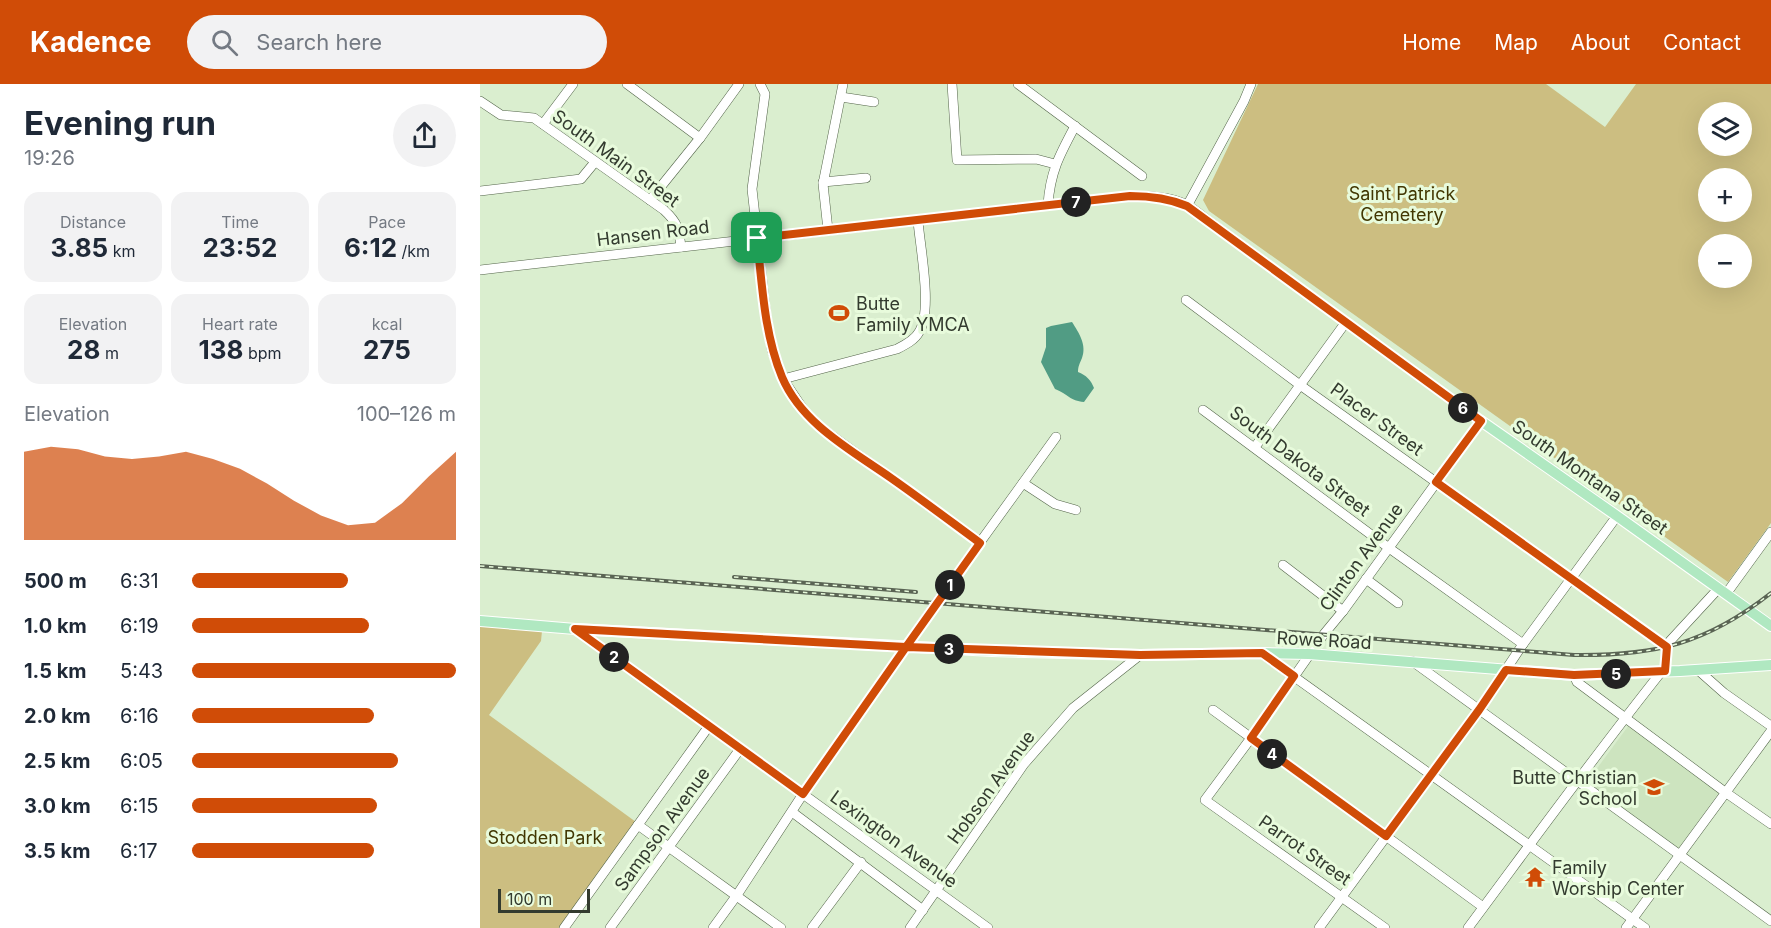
<!DOCTYPE html>
<meta charset="utf-8">
<style>
:root{--surface:#fff;--page:#f2f2f3;--text:#1f2937;--muted:#747a83;--accent:#d04c07}
body{margin:0;font-family:Inter,sans-serif;background:var(--page);color:var(--text);height:100vh;display:flex;flex-direction:column;font-size:22px;white-space:nowrap}
*{box-sizing:border-box;margin:0}
p{font-size:20px;color:var(--muted)}
.icon{flex:none;width:33px;height:33px;fill:none;stroke:currentColor;stroke-width:2;stroke-linecap:round;stroke-linejoin:round}
.map{position:relative;flex:1;overflow:hidden}
.side{display:flex;flex-direction:column;background:var(--surface);width:480px}
.side>*{flex:none}
.controls{position:absolute;left:1218px;top:18px;display:grid;gap:12px}
.controls a{display:grid;place-items:center;width:54px;height:54px;border-radius:50%;background:var(--surface);box-shadow:0 6px 24px #0002;font-size:30px}
.scale{position:absolute;left:18px;bottom:15px;width:92px;box-sizing:border-box;padding-left:6px;border:3px solid #333b2f;border-top:0;font-size:16px;line-height:21px;white-space:nowrap;color:#333b2f;-webkit-text-stroke:4px #e8fbdc;paint-order:stroke}
.pin{position:absolute;display:grid;place-items:center;width:51px;height:51px;color:#fff;margin:-26px;border-radius:12px;box-shadow:0 3px 9px #0006}
.km{position:absolute;width:30px;height:30px;margin:-15px;border-radius:50%;background:#222;color:#fff;font-size:16px;line-height:30px;text-align:center}
.round{display:grid;place-items:center;flex:none;width:63px;height:63px;border-radius:32px;background:var(--page)}
.overview{display:flex;align-items:center;justify-content:space-between;height:102px;padding:0 24px}
h1{font-size:33px;font-weight:700;line-height:45px}
.metrics{display:grid;grid-template-columns:repeat(3,1fr);gap:9px;height:102px;padding:6px 24px}
.metrics div{display:grid;align-content:center;border-radius:15px;background:var(--page);text-align:center}
.metrics b{font-size:26px;font-weight:700}
.metrics small{font-size:16px;font-weight:400}
.metrics p{font-size:16px}
.chart{height:168px;padding:12px 24px}
.chart p{display:flex;justify-content:space-between}
.chart svg{width:100%;height:108px;margin-top:6px;fill:var(--accent);opacity:.7}
ul{padding:0 24px;list-style:none;font-size:20px}
li{display:grid;grid-template-columns:96px 72px 1fr;align-items:center;height:45px}
li i{height:15px;border-radius:8px;background:var(--accent)}
header{display:flex;align-items:center;gap:36px;box-sizing:border-box;height:84px;padding:0 30px;background:var(--accent);color:#fff}
header strong{font-size:28px}
nav{display:flex;gap:33px;margin-inline-start:auto;font-size:21px}
.search{width:420px;height:54px;background:var(--page);display:flex;align-items:center;gap:15px;box-sizing:border-box;padding:0 21px;border-radius:33px;color:var(--muted);font-size:22px}
main{display:flex;flex:1;min-height:0}
.map>svg:first-child{display:block}
.built{fill:#cde4bf}
.green{fill:#ccbe81;fill-rule:evenodd}
.water{fill:#519c84}
.lines{fill:none;stroke-linecap:round;stroke-linejoin:round}
.minor-casing{stroke:#54654a;stroke-width:10}
.major-casing{stroke:#fff;stroke-width:12}
.minor{stroke:#fff;stroke-width:9}
.major{stroke:#b0e8c1;stroke-width:10}
.rail-casing{stroke:#5a6454;stroke-width:4}
.rail{stroke:#e8fbdc;stroke-width:1.5;stroke-dasharray:4.5;stroke-linecap:butt}
.route-casing{stroke:#fff;stroke-width:12}
.route{stroke:#d04c07;stroke-width:8}
.labels{text-anchor:middle;dominant-baseline:central;stroke-width:6;stroke-linejoin:round;paint-order:stroke}
.street-label{font-size:18px;fill:#333b2f;stroke:#e8fbdc}
.park-label{font-size:18px;fill:#423702;stroke:#e8fbdc}
.poi-label{font-size:18px;fill:#333b2f;stroke:#e8fbdc;text-anchor:start}
</style>
<header>
<strong>Kadence</strong>
<div class="search"><svg class="icon" aria-label="search" viewBox="0 0 24 24"><circle cx="10" cy="10" r="6"/><path d="M15 15l6 6"/></svg>Search here</div>
<nav><a>Home</a><a>Map</a><a>About</a><a>Contact</a></nav>
</header>
<main>
<section class="side">
<div class="overview"><div><h1>Evening run</h1><p>19:26</p></div><a class="round"><svg class="icon" aria-label="share" viewBox="0 0 24 24"><path d="M12 15V3M7 8l5-5 5 5M5 13v7h14v-7"/></svg></a></div>
<div class="metrics">
<div><p>Distance</p><b>3.85<small> km</small></b></div>
<div><p>Time</p><b>23:52</b></div>
<div><p>Pace</p><b>6:12<small> /km</small></b></div>
</div>
<div class="metrics">
<div><p>Elevation</p><b>28<small> m</small></b></div>
<div><p>Heart rate</p><b>138<small> bpm</small></b></div>
<div><p>kcal</p><b>275</b></div>
</div>
<div class="chart"><p><span>Elevation</span>100–126 m</p>
<svg viewBox="0 0 160 44" preserveAspectRatio="none"><path d="M0 44V8L10 6L20 7L30 10L40 11L50 10L60 8L70 11L80 15L90 21L100 28L110 34L120 38L130 37L140 29L150 18L160 8V44z"/></svg>
</div>
<ul>
<li><b>500 m</b>6:31<i style="width:59%"></i></li>
<li><b>1.0 km</b>6:19<i style="width:67%"></i></li>
<li><b>1.5 km</b>5:43<i style="width:100%"></i></li>
<li><b>2.0 km</b>6:16<i style="width:69%"></i></li>
<li><b>2.5 km</b>6:05<i style="width:78%"></i></li>
<li><b>3.0 km</b>6:15<i style="width:70%"></i></li>
<li><b>3.5 km</b>6:17<i style="width:69%"></i></li>
</ul>
</section>
<div class="map">
<svg width="1291" height="844" viewBox="0 0 1291 844">
<rect width="100%" height="100%" fill="#daeecf"/>
<path class="built" d="M1149,641L1240,707L1199,764L1107,698Z"/>
<g class="green">
<path d="M778,0H1066L1125,43L1156,0H1291V439L1248,498L729,127L723,116ZM1228,28H1262V62H1228ZM1228,94H1262V128H1228ZM1228,160H1262V194H1228Z"/>
<path d="M0,542L62,547L61,557L9,631L156,738L80,844H0Z"/>
</g>
<path class="water" d="M592,238C599,249 607,261 602,274C600,279 598,282 598,288C606,291 611,296 614,304L604,318C590,317 588,310 575,305L561,278L566,263V244L571,242Z"/>
<g class="lines">
<g class="minor-casing">
<g id="minor">
<path d="M147,0L220,54"/>
<path d="M280,0L285,10L272,105L286,231L292,266L303,295L327,331L344,346L500,459"/>
<path d="M472,0L477,76L556,75L575,80"/>
<path d="M538,0L662,92"/>
<path d="M361,13L394,18"/>
<path d="M0,17L21,31L54,34L184,126C198,139 199,145 201,163"/>
<path d="M63,40L93,0"/>
<path d="M343,98L386,94"/>
<path d="M0,107L101,95L115,78"/>
<path d="M170,116L220,54L259,0"/>
<path d="M568,121C570,88 580,70 595,42"/>
<path d="M707,122L764,17L771,0"/>
<path d="M348,146L343,100L363,0"/>
<path d="M0,186L650,112C669,112 689,112 707,121C716,126 725,135 734,141L1001,337L863,527L844,550L771,654L725,716L905,844"/>
<path d="M706,216L820,301L1187,563"/>
<path d="M303,295L417,265C425,261 435,256 439,248C453,227 440,163 438,137"/>
<path d="M723,326L909,464L1043,560"/>
<path d="M775,363L866,238"/>
<path d="M543,399L575,420L596,426"/>
<path d="M803,481L863,527"/>
<path d="M886,495L918,519"/>
<path d="M1246,510L1291,448"/>
<path d="M95,545L508,844"/>
<path d="M781,569L1165,844"/>
<path d="M932,577L1291,837"/>
<path d="M1218,586L1244,609L1291,642"/>
<path d="M1185,587L1187,563L1190,557L1238,505"/>
<path d="M1094,591L1097,598L1245,708L1291,740"/>
<path d="M733,626L1003,823"/>
<path d="M312,728L443,826"/>
<path d="M158,741L301,844"/>
<path d="M84,844L229,642"/>
<path d="M130,844L260,665"/>
<path d="M233,844L257,811L323,710L457,518L576,353"/>
<path d="M332,844L381,778"/>
<path d="M430,844L544,680L593,624L660,571"/>
<path d="M839,844L999,626L1043,560L1137,432"/>
<path d="M988,844C1052,758 1115,671 1182,587"/>
<path d="M1146,844L1291,647"/>
</g>
</g>
<g class="major-casing">
<g id="major">
<path d="M1001,337L1137,432L1291,542"/>
<path d="M0,537L95,545L512,567L660,571L781,569L829,570L1094,591L1200,587L1291,581"/>
</g>
</g>
<use href="#minor" class="minor"/>
<use href="#major" class="major"/>
<g class="rail-casing">
<g id="rail">
<path d="M0,482L1094,571C1175,572 1226,560 1291,509"/>
<path d="M254,493L436,508"/>
</g>
</g>
<use href="#rail" class="rail"/>
</g>
<g class="lines">
<g class="route-casing">
<path id="route" d="M277,154C282,200 284,249 302,293C322,340 371,366 411,394C441,415 470,437 500,459L426,563L95,545L323,710L426,563L660,571L782,569L814,592L771,654L906,752L999,626L1026,586L1094,591L1185,587L1187,563L956,398L1001,337L707,122C688,114 670,112 650,112L277,154"/>
</g>
<use href="#route" class="route"/>
</g>
<defs>
<g id="stadium-bare" transform="scale(1.62)"><path d="M0-5a6.5 5 0 1 0 0 10a6.5 5 0 1 0 0-10ZM-3.5-1.8h7v3.6h-7Z" fill="#d04c07" stroke="#e8fbdc" stroke-width="2.5" paint-order="stroke"/></g>
<g id="school-bare" transform="scale(1.62)"><path d="M0-5L7-2L0 1L-7-2ZM-4 1L0 2.5L4 1V4Q0 6-4 4Z" fill="#d04c07" stroke="#e8fbdc" stroke-width="2.5" paint-order="stroke"/></g>
<g id="temple-bare" transform="scale(1.62)"><path d="M0-6L5-2H3V0L6.5 2.5H4V6H1.5V3h-3V6H-4V2.5H-6.5L-3 0V-2H-5Z" fill="#d04c07" stroke="#e8fbdc" stroke-width="2.5" paint-order="stroke"/></g>
</defs>
<g fill-rule="evenodd">
<use href="#stadium-bare" x="359" y="229"/>
<use href="#school-bare" x="1174" y="703"/>
<use href="#temple-bare" x="1055" y="793"/>
</g>
<g class="labels">
<g class="street-label">
<text transform="translate(136 74) rotate(36)">South Main Street</text>
<text transform="translate(173 149) rotate(-7)">Hansen Road</text>
<text transform="translate(897 335) rotate(36)">Placer Street</text>
<text transform="translate(820 377) rotate(37)">South Dakota Street</text>
<text transform="translate(1110 393) rotate(35)">South Montana Street</text>
<text transform="translate(881 473) rotate(-54)">Clinton Avenue</text>
<text transform="translate(844 556) rotate(3)">Rowe Road</text>
<text transform="translate(511 703) rotate(-54)">Hobson Avenue</text>
<text transform="translate(182 745) rotate(-54)">Sampson Avenue</text>
<text transform="translate(414 755) rotate(36)">Lexington Avenue</text>
<text transform="translate(825 766) rotate(35)">Parrot Street</text>
</g>
<g class="park-label">
<text x="922" y="109">Saint Patrick<tspan x="922" dy="21">Cemetery</tspan></text>
<text x="65" y="753">Stodden Park</text>
</g>
<g class="poi-label">
<text x="376" y="219">Butte<tspan x="376" dy="21">Family YMCA</tspan></text>
<text x="1157" y="693" text-anchor="end">Butte Christian<tspan x="1157" dy="21">School</tspan></text>
<text x="1072" y="783">Family<tspan x="1072" dy="21">Worship Center</tspan></text>
</g>
</g>
</svg>
<div class="controls">
<a><svg class="icon" aria-label="layers" viewBox="0 0 24 24"><path d="M12 4l9 5-9 5-9-5zM3 14l9 5 9-5"/></svg></a>
<a>+</a>
<a>−</a>
</div>
<div class="scale">100 m</div>
<div class="pin" style="left:277px;top:154px;background:#1e9e55"><svg class="icon" aria-label="arrive" viewBox="0 0 24 24"><path d="M6 21V4h12l-3 4 3 4H6"/></svg></div>
<b class="km" style="left:470px;top:501px">1</b>
<b class="km" style="left:134px;top:573px">2</b>
<b class="km" style="left:469px;top:565px">3</b>
<b class="km" style="left:792px;top:670px">4</b>
<b class="km" style="left:1136px;top:590px">5</b>
<b class="km" style="left:983px;top:324px">6</b>
<b class="km" style="left:596px;top:118px">7</b>
</div>
</main>
